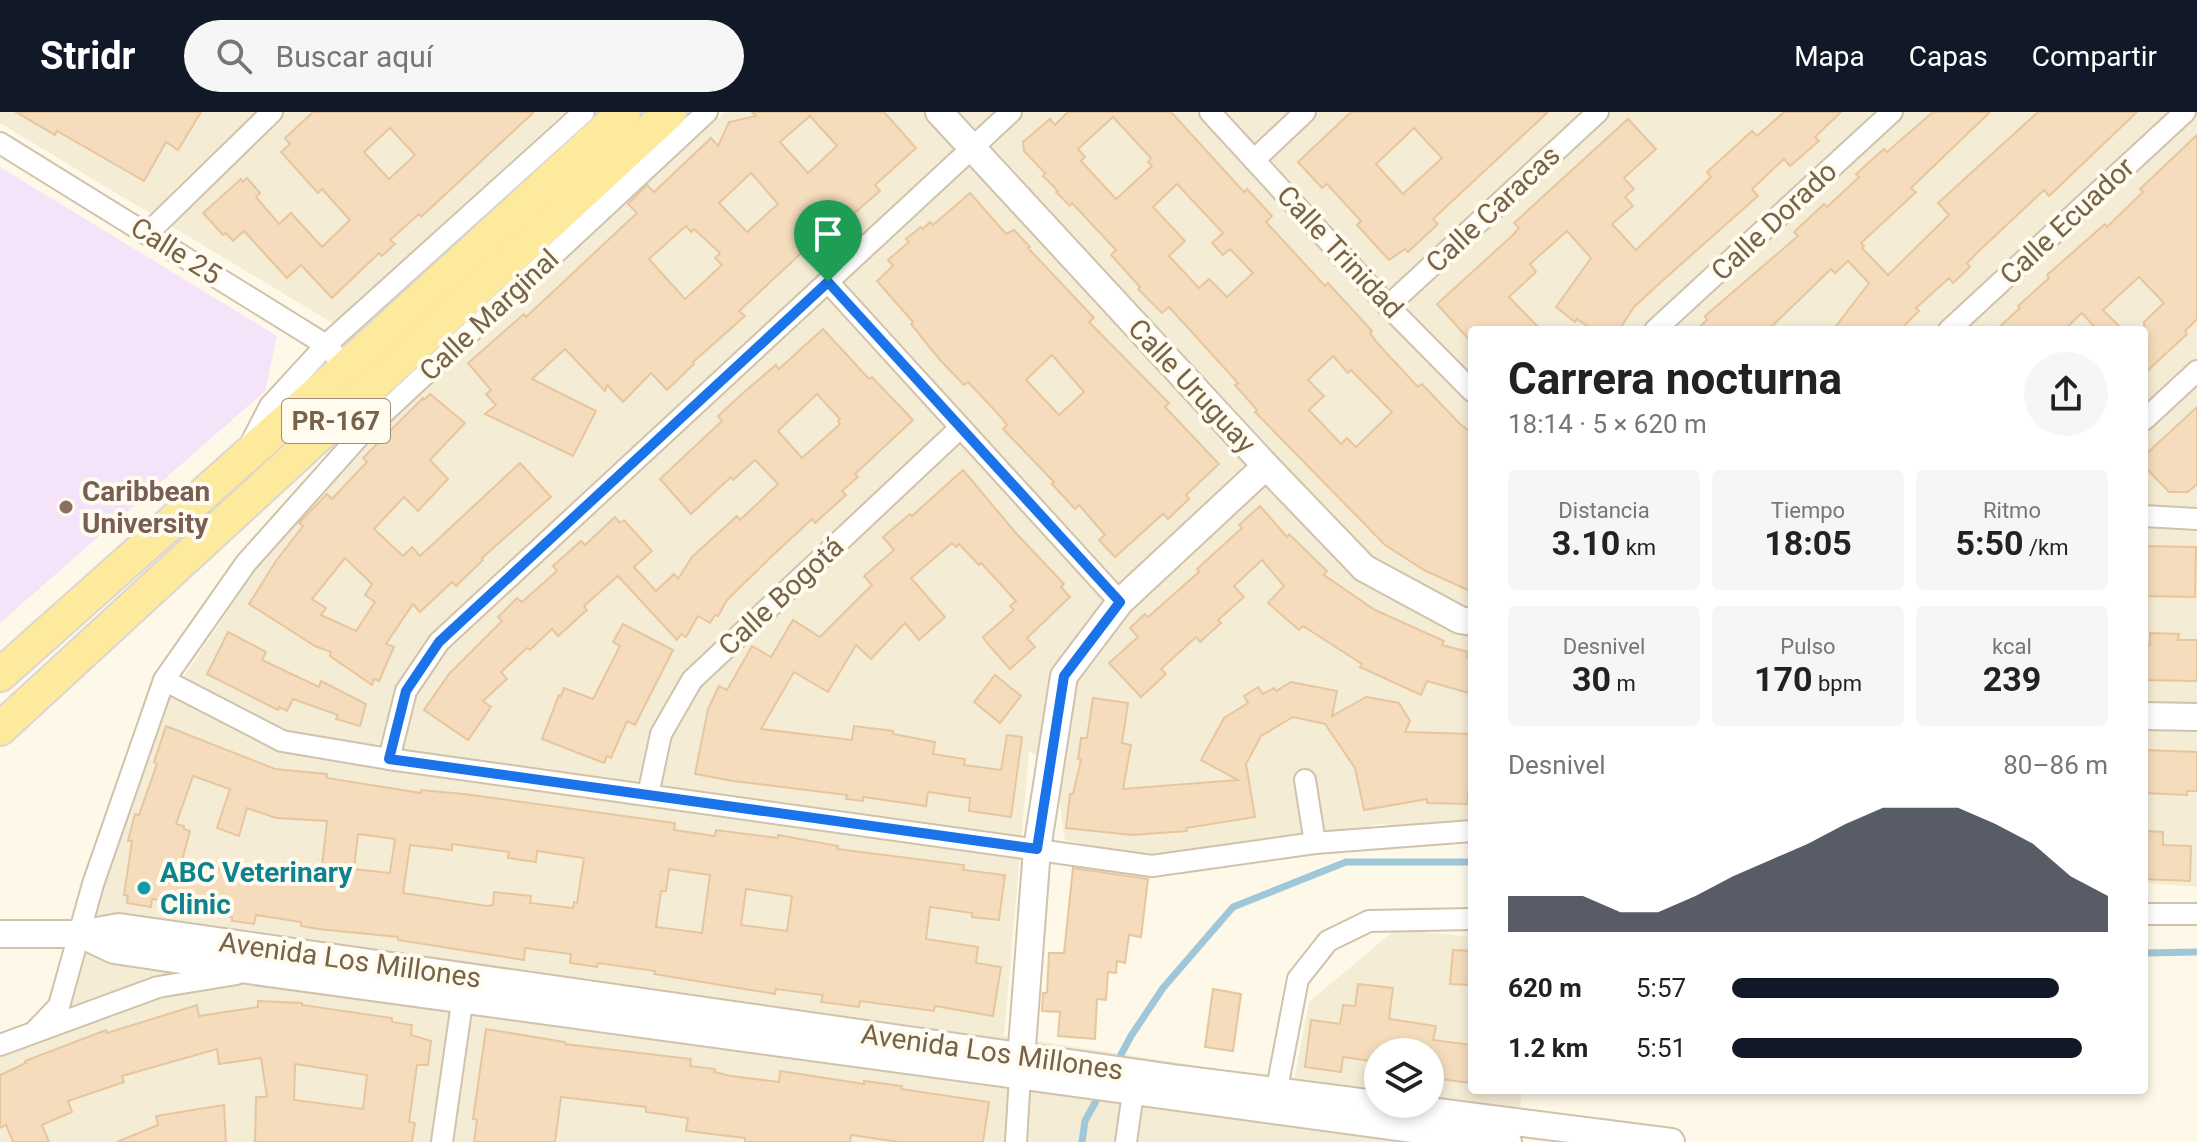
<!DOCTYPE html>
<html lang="es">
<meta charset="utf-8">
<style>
:root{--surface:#fff;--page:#f6f6f6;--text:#222;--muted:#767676;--accent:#111827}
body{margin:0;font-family:Roboto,sans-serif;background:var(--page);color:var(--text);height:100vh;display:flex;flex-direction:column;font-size:30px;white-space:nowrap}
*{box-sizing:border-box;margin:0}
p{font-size:26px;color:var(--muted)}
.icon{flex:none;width:44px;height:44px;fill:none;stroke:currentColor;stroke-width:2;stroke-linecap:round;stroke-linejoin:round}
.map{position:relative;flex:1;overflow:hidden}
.sheet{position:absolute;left:1468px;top:214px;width:680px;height:768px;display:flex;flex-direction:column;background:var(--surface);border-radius:8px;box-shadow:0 4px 12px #0003}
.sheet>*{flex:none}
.buttons{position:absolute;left:1364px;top:926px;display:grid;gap:16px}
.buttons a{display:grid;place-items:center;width:80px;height:80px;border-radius:50%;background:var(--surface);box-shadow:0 4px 12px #0003;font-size:40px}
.pin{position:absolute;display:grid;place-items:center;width:68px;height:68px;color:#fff;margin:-82px -34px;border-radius:50% 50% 50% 0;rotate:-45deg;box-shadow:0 0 8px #0007}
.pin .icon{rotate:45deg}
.round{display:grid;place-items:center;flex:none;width:84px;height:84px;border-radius:42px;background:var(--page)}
.head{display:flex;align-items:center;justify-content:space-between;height:136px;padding:0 40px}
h1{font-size:44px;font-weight:700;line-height:60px}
.figures{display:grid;grid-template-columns:repeat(3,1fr);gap:12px;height:136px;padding:8px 40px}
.figures div{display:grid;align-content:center;border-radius:8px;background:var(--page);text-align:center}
.figures b{font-size:34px;font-weight:700}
.figures small{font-size:22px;font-weight:400}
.figures p{font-size:22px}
.chart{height:224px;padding:16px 40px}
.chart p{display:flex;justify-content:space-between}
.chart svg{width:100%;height:144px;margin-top:8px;fill:var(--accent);opacity:.7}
ul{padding:0 40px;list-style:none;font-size:26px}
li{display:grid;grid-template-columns:128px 96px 1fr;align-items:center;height:60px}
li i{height:20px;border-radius:10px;background:var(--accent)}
header{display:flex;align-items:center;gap:48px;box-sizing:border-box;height:112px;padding:0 40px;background:var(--accent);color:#fff}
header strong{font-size:38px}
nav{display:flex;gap:44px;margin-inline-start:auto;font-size:28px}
.search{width:560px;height:72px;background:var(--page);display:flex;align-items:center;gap:20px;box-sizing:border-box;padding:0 28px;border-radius:44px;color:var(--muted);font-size:30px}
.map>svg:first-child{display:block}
.residential{fill:#f5ecd5;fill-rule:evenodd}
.education{fill:#f5e3fa}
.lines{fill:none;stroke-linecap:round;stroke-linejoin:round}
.stream{stroke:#9fc7da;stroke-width:7}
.building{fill:#f4dcbd;stroke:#e7c69d;stroke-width:2;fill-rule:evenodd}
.minor-casing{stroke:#d0c2ab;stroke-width:24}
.tertiary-casing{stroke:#d0c2ab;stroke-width:30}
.primary-casing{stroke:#dcd6d0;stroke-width:36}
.minor{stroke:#fff;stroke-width:20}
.tertiary{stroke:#fff;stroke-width:26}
.primary{stroke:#feea9d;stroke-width:32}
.route-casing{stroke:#fff;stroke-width:16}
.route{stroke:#1a73e8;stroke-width:10}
.education-dot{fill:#8d6e63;stroke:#fffbee;stroke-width:3}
.culture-dot{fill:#0f9aa8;stroke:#fffbee;stroke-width:3}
.labels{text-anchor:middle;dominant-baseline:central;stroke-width:8;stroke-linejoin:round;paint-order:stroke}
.shield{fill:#fffbee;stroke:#a0907a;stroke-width:2}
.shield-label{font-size:26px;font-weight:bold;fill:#786249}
.street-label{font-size:28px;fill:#786249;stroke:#fffbee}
.education-label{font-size:28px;font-weight:bold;fill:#785e54;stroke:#fffbee;text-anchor:start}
.culture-label{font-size:28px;font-weight:bold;fill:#0d838f;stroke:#fffbee;text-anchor:start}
</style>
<header>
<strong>Stridr</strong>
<div class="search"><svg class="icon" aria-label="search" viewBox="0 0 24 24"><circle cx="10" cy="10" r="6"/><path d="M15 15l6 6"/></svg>Buscar aquí</div>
<nav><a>Mapa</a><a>Capas</a><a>Compartir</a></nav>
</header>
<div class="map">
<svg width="2197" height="1030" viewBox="0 0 2197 1030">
<rect width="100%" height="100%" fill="#fdf8e7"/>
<g class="residential">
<path d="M0,0H565L334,212L0,11Z"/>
<path d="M725,0H2197V775L2144,771V218H1472V719L1381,712L1166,752L1065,728L1055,655L1029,639L1004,924L1294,969L1309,890L1396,817L1472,825V978H1522L1517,1030H0V943L31,930L155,607L306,383ZM1378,940H1430V992H1378Z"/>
</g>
<path class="education" d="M0,55L277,224L265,279L0,511Z"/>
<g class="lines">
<g class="stream">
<path d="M2144,841L2197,840"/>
<path d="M1116,952L1131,924L1163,876L1233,795L1346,750H1472"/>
<path d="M1082,1030L1085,1009L1101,980"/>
</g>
</g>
<g class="building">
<path d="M16,0H201L178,38L166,30L144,69L57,19L55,23Z"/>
<path d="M313,0H534L421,105L419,102L390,128L395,132L382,144L379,141L332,186L301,153L287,166L244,119L233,129L226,121L223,123L203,101L241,67L243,70L247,66L260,81L256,85L279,112L291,101L322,135L350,108L322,77L318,81L281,40L290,32L285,26ZM390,16L415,43L389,67L364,40Z"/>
<path d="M752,0H884L916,36L875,73L880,79L827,125L823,121L739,199L745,204L693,250L694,252L667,278L651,261L623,290L607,273L605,279L565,237L532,267L596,299L573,344L485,302L496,293L486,282L491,278L468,251L524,202L526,205L637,101L628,92L647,73L654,80L711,26L718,34L729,10L756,4ZM810,4L837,34L808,61L780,30ZM751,61L778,92L747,120L719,91ZM686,114L691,120L694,117L720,141L715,146L722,153L685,187L649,147Z"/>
<path d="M1068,0H1171L1244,80L1247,77L1272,104L1266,110L1325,174L1328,171L1372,219L1370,221L1379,233L1418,275L1422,272L1460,312L1472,321V480L1424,458L1385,433L1255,300L1257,298L1235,273L1238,271L1169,195L1162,201L1138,177L1140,175L1111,143L1116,138L1072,91L1070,94L1056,80L1058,79L1043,64L1045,61L1024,39L1023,30L1050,7L1055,13ZM1113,5L1151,46L1148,50L1152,54L1116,87L1081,49L1085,45L1078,37ZM1177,72L1223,121L1212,131L1223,143L1230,137L1253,161L1227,185L1209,167L1199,176L1169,144L1185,129L1153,95ZM1333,244L1348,261L1351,258L1392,300L1356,335L1347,326L1341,332L1309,298L1324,284L1308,268Z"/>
<path d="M1351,0H1548L1433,107L1438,112L1408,140L1405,137L1389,148L1357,113L1361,109L1327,72L1322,76L1298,50ZM1414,16L1442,46L1403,82L1376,52Z"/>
<path d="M1784,0H1841L1815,25L1819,29L1790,54L1784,47L1752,77L1758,84L1661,170L1634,195L1619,218H1593L1577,207L1575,210L1556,195L1591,146L1567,119L1530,152L1536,160L1509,185L1541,218H1472V231L1437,192L1513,123L1519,116L1514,111L1628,7L1656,37L1624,66L1634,77L1625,85L1633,94L1612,112L1636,138L1711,65L1707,60L1752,19L1757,24Z"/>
<path d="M1933,0H1990L1911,76L1916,80L1861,131L1864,134L1862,136L1888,163L1949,103L1938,91L2038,0H2137L2049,84L2044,78L1980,138L1967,151L1970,155L1953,171L1949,166L1916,196L1919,199L1900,218H1833L1869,171L1848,149L1835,161L1831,157L1768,218H1696L1707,208L1705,204L1798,124L1794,120L1824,92L1827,95L1859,65L1856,62L1884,37L1887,40Z"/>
<path d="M2197,23V207L2185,219L2187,222L2144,262V210L2164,191L2139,165L2103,198L2123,218H2097L2082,201L2064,218H1996L2020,196L2018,194L2049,166L2047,163L2105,112L2107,115L2143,80L2140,77Z"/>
<path d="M970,81L1006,122L1014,118L1030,135L1028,136L1094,206L1089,210L1169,291L1165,295L1219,352L1186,383L1189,387L1168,407L1163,402L1115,445L1099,428L1105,423L1079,393L1075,397L1052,372L1054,370L1003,317L1007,313L1000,304L968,270L964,273L940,248L911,212L913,210L877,169L893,154L888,148L909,130L906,127L921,115L923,117L930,110L933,113ZM1052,243L1084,280L1059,303L1026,268Z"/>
<path d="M823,217L869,267L872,265L913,308L855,362L858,365L842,379L846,383L815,411L812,407L773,443L727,488L718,504L715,503L710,511L698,504L686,525L681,522L677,528L618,464L584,494L587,498L558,524L552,517L530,538L527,536L501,560L507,567L483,589L491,595L468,628L424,598L449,562L502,509L498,505L517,486L522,490L557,459L553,454L581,429L585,433L615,405L620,411L624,408L652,439L634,455L656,479L674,462L678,467L692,445L737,404L740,408L778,372L755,348L733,368L731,365L691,402L660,367L722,309L718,304L743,281L776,253L779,257ZM817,282L840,307L838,309L840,312L802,346L778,319Z"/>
<path d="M430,282L465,311L430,348L448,367L418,399L404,385L374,417L403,444L412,435L420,444L520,351L551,385L482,446L483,448L456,474L452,470L420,500L413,492L386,532L394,535L379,569L374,567L372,573L330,544L331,540L315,534L249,492L276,449L303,414L299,411L327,382L332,387L367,350L363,346L423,286L424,288ZM345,446L372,472L365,483L375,490L356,519L321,503L326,496L312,487Z"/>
<path d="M2197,295V372L2188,380H2169L2144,354V344Z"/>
<path d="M963,358L1015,420L1064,472L1061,475L1070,485L1027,526L1035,535L1010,557L987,531L983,525L1014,498L1010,494L1016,489L981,451L979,453L959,432L956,435L952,431L911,466L945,505L919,528L905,511L871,547L856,533L828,580L794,560L761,617L852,628L854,614L893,619V622L935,630L933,642L965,647L964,653L1001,658L1007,623L1022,625L1011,705L969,699L970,686L928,680L926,694L863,685V689L846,687L847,683L733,669L695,662L708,597L719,574L727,578L752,534L771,545L793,508L820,525L872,473L864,464L894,438L883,425L910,402L912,404Z"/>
<path d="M1260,394L1287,425L1289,422L1327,459L1324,463L1375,498L1444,529L1442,533L1468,540L1467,545L1472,546V582L1427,569L1421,583L1360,555L1362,552L1303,514L1299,518L1268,491L1284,474L1262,448L1234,474L1244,485L1218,508L1221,511L1200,530L1196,525L1161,557L1166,562L1141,585L1109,551L1138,525L1130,516L1145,502L1148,505L1199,460L1197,457L1242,416L1239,413Z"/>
<path d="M2144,434L2196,435L2195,485L2144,484Z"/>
<path d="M623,512L673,538L635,613L627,609L611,646L607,644L604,651L542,627L559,583L561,584L564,576L593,587L620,534L613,530Z"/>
<path d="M228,520L266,540L262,548L319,575L321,569L366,592L360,614L336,607L338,603L293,587L287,599L279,595L278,598L207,562Z"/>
<path d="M2150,521L2179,522L2178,528H2197V569L2144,568V533H2150Z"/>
<path d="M995,563L1021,584L1000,611L974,590Z"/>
<path d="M1291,570L1337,579L1332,604L1366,585L1399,591L1410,609L1405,620L1472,622V682L1468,681V692L1427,691V687L1364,698L1355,656L1325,612L1293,605L1261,624L1246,652L1255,705L1186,716L1187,719L1132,723L1066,716L1070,682H1073L1081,648L1078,647L1081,626H1087L1093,586L1128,591L1122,631L1131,633L1123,677L1238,668L1201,648L1224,606L1248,591L1244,584L1258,575L1263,582L1274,576L1276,579Z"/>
<path d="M166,614L275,657L327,662V666L421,681V678L464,682L675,711L674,718L715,724L716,718L778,726V723L838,734L837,737L964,753L963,758L1005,763L999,808L972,805V801L930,795L926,827L978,835L976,851L1001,855L993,904L935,894L934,899L860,889L859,895L821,890L823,883L776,877L775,882L654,862L655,859L598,851L597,855L570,851L571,842L525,836L524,848L398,828V825L318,817L301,814V810L256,803L254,812L232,809V805L183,798L184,792L152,787L151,795L127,791L128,784L124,783L132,729H128L135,702L139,703L157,652L154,650ZM193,664L230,677L217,716L239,724L247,696L276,706L327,709L322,754L345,762L342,771L181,752L190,719L184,717V714L176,712ZM358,722L395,727L390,761L354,757ZM452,732L509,740L508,746L536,750L537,739L584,746L577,791L574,790L573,796L530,791L531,784L494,780L493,793L487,794L403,781L410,733L452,738ZM669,757L710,763L702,821L656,815L661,779H666ZM746,777L792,784L787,819L741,813Z"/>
<path d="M2144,638L2197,640V679H2187V683L2145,681Z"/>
<path d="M2144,719L2163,720V733L2191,734L2190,769L2144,767Z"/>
<path d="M1073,756L1148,767L1141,825L1129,823L1125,851L1117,849L1116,861L1108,860L1106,888L1097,887L1095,927L1058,924L1060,900L1042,899L1043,881H1047L1049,841H1064Z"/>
<path d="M1453,838L1472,839V873L1450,872Z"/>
<path d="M1358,872L1393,876L1389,907L1436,914L1433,928L1472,933L1470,971L1433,966L1436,949L1430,948V940H1378V950L1343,945L1341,960L1305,955L1311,908L1340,912L1343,893L1355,894Z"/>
<path d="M1213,877L1241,882L1233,939L1205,935Z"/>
<path d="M258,889L302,891V893L392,906V910L412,913L411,923L431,929L428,953H417L409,1010L415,1011L412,1030H255L256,985H267L261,946L219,952L217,937L122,964L124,970L68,989L72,1000L42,1013L49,1030H13L6,1013L0,1016V963L26,951L25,949L106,918L107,921L197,893L199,904L258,895ZM295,952L367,963L363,997L294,988Z"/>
<path d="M486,917L565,930V932L691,947L690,954L715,957L714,960L731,964L779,970L780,959L864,972V969L902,974L901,977L989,990L983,1030H899L851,1023L850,1030H745V1026L686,1019L688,1006L646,1000V995L561,985L555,1030H474L477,1008L473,1007Z"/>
<path d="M224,993L226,1030H117L158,1013L156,1004Z"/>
</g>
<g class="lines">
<g class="minor-casing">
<g id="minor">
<path d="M1210,0L1388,194L1472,279"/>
<path d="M0,31L326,233L334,242"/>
<path d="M1254,48L1305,0"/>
<path d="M148,121L272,0"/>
<path d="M828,170L1120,490"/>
<path d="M1388,194L1598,0"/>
<path d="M1655,218L1892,0"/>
<path d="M1949,218L2185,0"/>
<path d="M2144,308L2197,259"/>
<path d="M251,331L270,294L326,233L584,0"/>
<path d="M2144,404L2197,407"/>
<path d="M164,568L282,629L389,647L1152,754L1315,731L1472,719"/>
<path d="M389,647L406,579L439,530L1011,0"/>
<path d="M1305,668L1315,731"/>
<path d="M648,683L661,622L692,568L960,316"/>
<path d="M2144,802H2197"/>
<path d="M36,918L59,894L93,772L164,568L246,451L362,321L707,0"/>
<path d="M0,933L158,875L237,862"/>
<path d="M1274,992L1298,867L1328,829L1369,809L1472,807"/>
<path d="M442,1030L464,877"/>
<path d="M1016,1030L1020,964"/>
<path d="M1126,1030L1135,967"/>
</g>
</g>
<g class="tertiary-casing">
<g id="tertiary">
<path d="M939,0L1266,354L1364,456L1460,508L1472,510"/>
<path d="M2144,604L2197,605"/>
<path d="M0,822H80L119,815L1173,966L1671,1030"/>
<path d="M80,822L114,838L254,859L1508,1030"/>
<path d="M1020,961L1037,737L1064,564L1120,490L1266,354"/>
</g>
</g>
<g class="primary-casing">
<g id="primary">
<path d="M0,563L345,256L624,0"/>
<path d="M0,617L670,0"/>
</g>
</g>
<use href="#minor" class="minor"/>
<use href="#tertiary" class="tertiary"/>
<use href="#primary" class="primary"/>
</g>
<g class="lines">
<g class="route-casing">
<path id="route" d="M828,170L1120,490L1064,564L1037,737L389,647L406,579L439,530Z"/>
</g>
<use href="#route" class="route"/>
</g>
<circle class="education-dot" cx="66" cy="395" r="8"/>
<circle class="culture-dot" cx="144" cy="776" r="8"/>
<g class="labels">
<rect class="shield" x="282" y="287" width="108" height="44" rx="6"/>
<g class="shield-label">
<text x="336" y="309">PR-167</text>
</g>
<g class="street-label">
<text transform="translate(1493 97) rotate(-43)">Calle Caracas</text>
<text transform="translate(1774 109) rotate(-43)">Calle Dorado</text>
<text transform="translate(2067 109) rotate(-43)">Calle Ecuador</text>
<text transform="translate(176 139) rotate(32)">Calle 25</text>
<text transform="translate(1340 140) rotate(47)">Calle Trinidad</text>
<text transform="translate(489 203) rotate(-43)">Calle Marginal</text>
<text transform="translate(1192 274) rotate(47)">Calle Uruguay</text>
<text transform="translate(781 484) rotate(-43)">Calle Bogotá</text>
<text transform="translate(350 848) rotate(8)">Avenida Los Millones</text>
<text transform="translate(992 940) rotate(8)">Avenida Los Millones</text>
</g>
<g class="education-label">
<text x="82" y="379">Caribbean<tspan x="82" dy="32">University</tspan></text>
</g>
<g class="culture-label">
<text x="160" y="760">ABC Veterinary<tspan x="160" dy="32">Clinic</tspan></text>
</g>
</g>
</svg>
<div class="buttons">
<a><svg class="icon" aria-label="layers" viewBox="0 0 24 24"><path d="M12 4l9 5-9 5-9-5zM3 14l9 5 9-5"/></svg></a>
</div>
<div class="pin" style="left:828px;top:170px;background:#1e9e55"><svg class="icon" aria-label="arrive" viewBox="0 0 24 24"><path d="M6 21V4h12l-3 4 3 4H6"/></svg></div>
<section class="sheet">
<div class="head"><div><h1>Carrera nocturna</h1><p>18:14 · 5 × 620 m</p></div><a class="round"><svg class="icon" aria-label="share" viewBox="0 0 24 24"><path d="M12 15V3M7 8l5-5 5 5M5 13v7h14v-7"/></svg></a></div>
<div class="figures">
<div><p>Distancia</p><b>3.10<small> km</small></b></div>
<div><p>Tiempo</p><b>18:05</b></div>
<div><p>Ritmo</p><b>5:50<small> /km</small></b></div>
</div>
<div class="figures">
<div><p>Desnivel</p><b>30<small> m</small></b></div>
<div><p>Pulso</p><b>170<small> bpm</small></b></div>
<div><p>kcal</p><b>239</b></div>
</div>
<div class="chart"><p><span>Desnivel</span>80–86 m</p>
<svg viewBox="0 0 160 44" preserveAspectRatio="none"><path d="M0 44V33L10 33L20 33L30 38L40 38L50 33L60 27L70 22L80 17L90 11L100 6L110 6L120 6L130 11L140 17L150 27L160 33V44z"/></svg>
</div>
<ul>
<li><b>620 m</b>5:57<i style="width:87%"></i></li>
<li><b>1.2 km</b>5:51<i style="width:93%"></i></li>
</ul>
</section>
</div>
